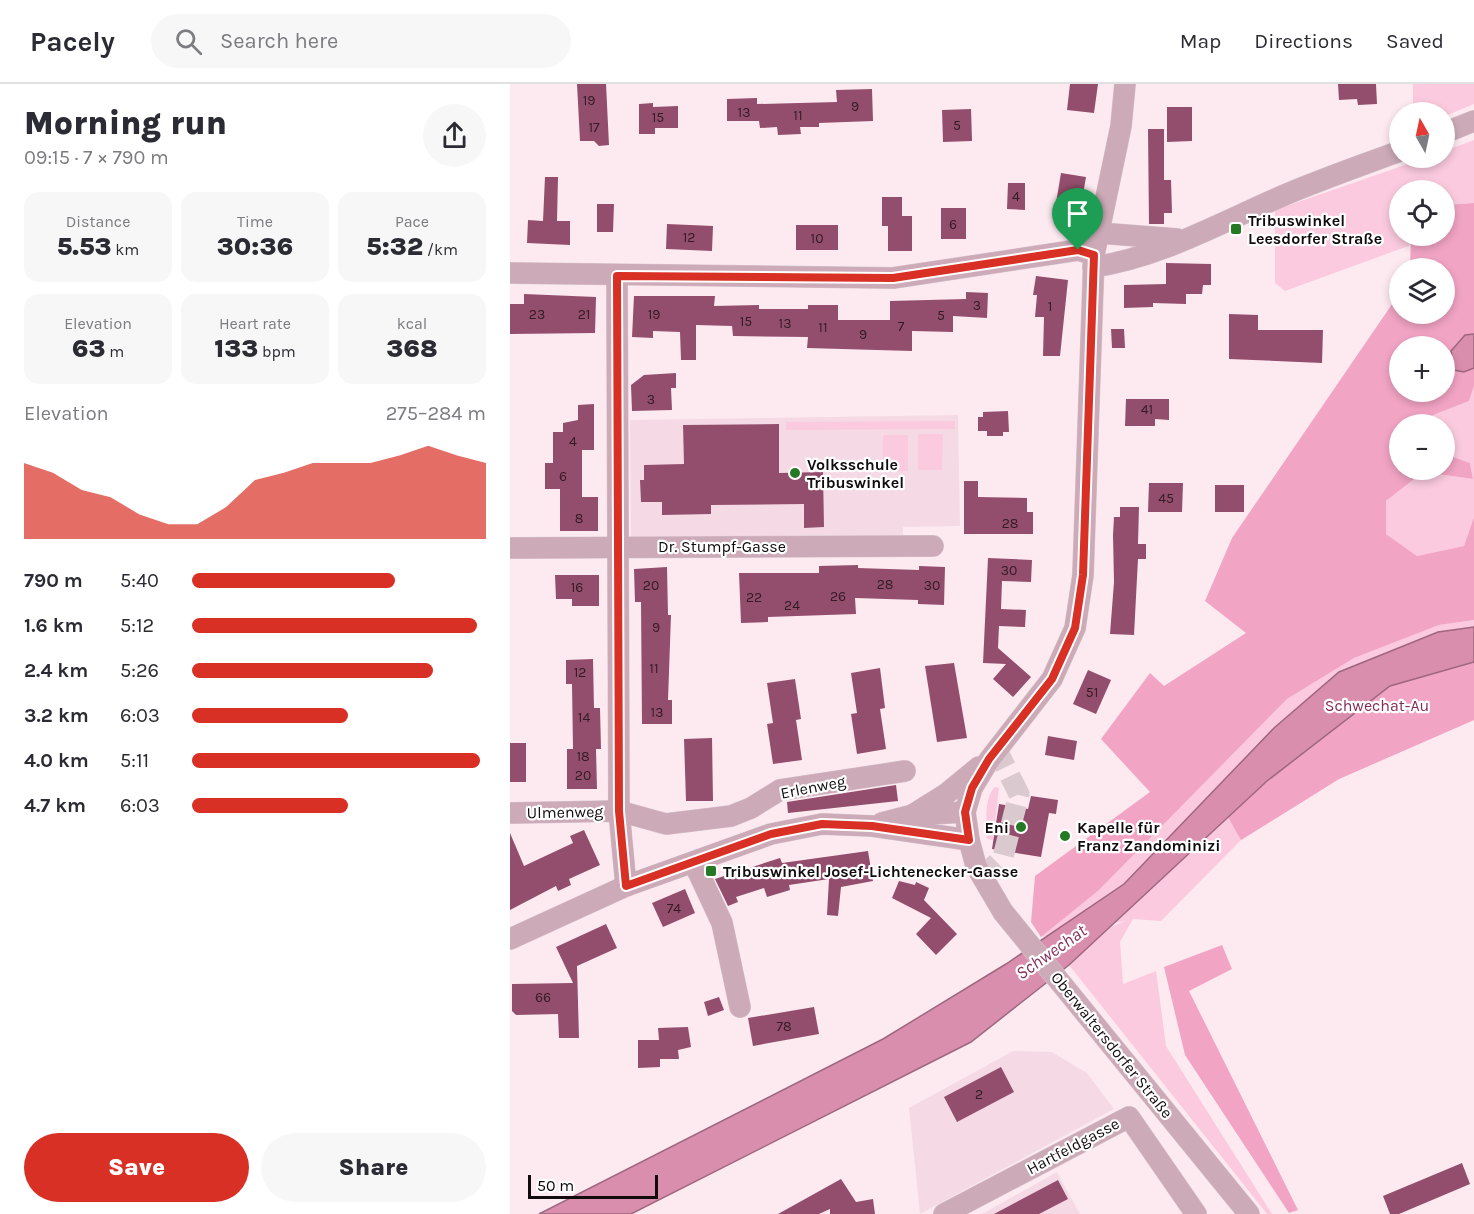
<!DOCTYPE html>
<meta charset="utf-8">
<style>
:root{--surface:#fff;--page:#f7f7f7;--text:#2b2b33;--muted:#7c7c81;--line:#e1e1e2;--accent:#d93025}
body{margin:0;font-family:Karla,sans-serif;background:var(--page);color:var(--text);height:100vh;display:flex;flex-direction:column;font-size:22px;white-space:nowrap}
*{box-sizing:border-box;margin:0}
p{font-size:20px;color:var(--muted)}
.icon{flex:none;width:33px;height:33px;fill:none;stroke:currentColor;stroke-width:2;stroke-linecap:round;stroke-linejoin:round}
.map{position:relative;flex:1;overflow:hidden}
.details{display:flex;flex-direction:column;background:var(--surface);width:510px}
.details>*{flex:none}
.needle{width:39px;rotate:351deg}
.fabs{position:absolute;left:879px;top:18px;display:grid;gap:12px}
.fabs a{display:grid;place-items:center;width:66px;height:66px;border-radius:50%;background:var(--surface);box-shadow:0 3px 9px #0003;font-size:30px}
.scale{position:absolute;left:18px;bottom:15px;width:130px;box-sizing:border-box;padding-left:6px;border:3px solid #110b0d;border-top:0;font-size:16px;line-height:21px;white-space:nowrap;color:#110b0d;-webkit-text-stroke:4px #fff;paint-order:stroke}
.pin{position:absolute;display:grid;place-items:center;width:51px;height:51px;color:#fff;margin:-62px -26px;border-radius:50% 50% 50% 0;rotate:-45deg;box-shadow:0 0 6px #0007}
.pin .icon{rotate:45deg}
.round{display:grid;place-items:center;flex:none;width:63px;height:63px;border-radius:32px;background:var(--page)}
.head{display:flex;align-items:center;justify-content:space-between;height:102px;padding:0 24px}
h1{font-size:33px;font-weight:800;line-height:45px}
.metrics{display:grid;grid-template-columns:repeat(3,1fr);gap:9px;height:102px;padding:6px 24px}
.metrics div{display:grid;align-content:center;border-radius:15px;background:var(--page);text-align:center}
.metrics b{font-size:26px;font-weight:800}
.metrics small{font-size:16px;font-weight:400}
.metrics p{font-size:16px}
.chart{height:168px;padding:12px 24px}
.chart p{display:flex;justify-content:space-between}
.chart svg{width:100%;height:108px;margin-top:6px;fill:var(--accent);opacity:.7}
.action{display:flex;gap:12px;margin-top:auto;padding:12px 24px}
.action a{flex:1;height:69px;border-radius:36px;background:var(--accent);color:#fff;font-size:24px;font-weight:800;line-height:69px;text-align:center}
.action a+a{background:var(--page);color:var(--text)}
ul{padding:0 24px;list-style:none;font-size:20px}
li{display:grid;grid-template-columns:96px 72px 1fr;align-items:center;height:45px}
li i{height:15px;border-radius:8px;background:var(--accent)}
header{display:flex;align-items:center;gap:36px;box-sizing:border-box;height:84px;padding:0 30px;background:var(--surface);border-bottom:2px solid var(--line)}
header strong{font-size:28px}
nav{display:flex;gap:33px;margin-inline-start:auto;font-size:21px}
.search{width:420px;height:54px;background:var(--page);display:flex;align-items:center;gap:15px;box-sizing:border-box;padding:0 21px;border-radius:33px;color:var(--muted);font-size:22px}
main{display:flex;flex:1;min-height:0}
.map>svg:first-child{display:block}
.built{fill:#f5dae5}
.green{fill:#fbcade}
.forest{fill:#f2a4c4;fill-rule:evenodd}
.water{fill:#da8eae;stroke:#9e677e;stroke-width:1.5}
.building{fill:#944e6d}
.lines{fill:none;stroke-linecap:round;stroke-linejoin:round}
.minor-tunnel{stroke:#dac9cf;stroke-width:21;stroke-dasharray:21 10;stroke-linecap:butt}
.minor-casing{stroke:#d7c6cd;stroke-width:22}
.minor{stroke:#cdaab8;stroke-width:21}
.route-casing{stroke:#fff;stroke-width:12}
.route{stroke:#d93025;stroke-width:8}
.poi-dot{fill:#257925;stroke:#fff;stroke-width:2}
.labels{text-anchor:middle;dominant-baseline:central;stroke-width:4.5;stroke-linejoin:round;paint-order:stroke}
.number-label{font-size:14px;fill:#321c25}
.poi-label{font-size:16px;font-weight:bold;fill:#110b0d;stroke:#fff;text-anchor:start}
.street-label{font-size:16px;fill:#110b0d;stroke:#fff}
.park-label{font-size:16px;fill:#842c58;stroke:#fff}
.water-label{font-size:18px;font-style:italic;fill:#882f5b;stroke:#fff}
</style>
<header>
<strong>Pacely</strong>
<div class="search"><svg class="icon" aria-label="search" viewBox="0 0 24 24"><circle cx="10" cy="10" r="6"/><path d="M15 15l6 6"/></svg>Search here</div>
<nav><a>Map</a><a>Directions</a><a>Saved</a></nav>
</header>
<main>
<section class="details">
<div class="head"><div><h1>Morning run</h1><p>09:15 · 7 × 790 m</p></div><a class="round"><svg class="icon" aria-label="share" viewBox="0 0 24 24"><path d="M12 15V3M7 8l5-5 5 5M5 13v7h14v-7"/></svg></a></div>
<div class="metrics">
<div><p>Distance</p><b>5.53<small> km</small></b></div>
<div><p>Time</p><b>30:36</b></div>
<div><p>Pace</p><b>5:32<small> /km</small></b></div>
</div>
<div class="metrics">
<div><p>Elevation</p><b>63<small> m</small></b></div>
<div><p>Heart rate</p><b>133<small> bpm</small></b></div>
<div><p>kcal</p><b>368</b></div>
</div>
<div class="chart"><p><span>Elevation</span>275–284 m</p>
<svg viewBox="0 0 160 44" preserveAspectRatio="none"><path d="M0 44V13L10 17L20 24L30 27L40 34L50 38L60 38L70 31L80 20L90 17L100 13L110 13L120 13L130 10L140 6L150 10L160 13V44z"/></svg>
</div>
<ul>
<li><b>790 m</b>5:40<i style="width:69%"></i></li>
<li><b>1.6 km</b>5:12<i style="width:97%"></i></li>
<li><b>2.4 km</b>5:26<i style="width:82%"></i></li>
<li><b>3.2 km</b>6:03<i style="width:53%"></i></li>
<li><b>4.0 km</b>5:11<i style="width:98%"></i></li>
<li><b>4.7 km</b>6:03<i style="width:53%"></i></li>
</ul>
<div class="action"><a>Save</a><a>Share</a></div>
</section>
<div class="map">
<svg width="964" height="1130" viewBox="0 0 964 1130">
<rect width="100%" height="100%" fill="#fdeaf1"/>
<g class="built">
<path d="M448,331L450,442L393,443V455L121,454L120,336Z"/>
<path d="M503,967L542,968L577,989L604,1025L410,1130L399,1024Z"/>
<path d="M547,1088L570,1130H472Z"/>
</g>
<g class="green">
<path d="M903,0H964V20L935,32L934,28H903Z"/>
<path d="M964,56V119L935,121L934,106H890V152H901V161L775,207L765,199V126L915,74H934L935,67Z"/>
<path d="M964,302V433L954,462L907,472L876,450V417L913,388L963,395L960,379L935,370L934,340H920L917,333L959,317Z"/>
<path d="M445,337V345L276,346V338Z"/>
<path d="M408,350H433L432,386H408Z"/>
<path d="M373,351H398V387L373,388Z"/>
<path d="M964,536V636L829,695L731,756L651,837L623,835L610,858L613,900L646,887L656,962L762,1130H757L559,881L600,843L616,837L531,853L588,807L777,615L844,574L929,541Z"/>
<path d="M485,703L489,704L483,756L477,755C477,740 473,714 485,703Z"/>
</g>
<g class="forest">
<path d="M964,119V250L955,251L954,288L964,284V302L959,317L918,333L920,340H890V386H934L935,370L960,379L963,395L913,388L876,417V450L907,472L954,462L964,433V536L929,541L844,574L777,615L588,807L531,853L521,838L525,792L640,708L591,655L640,589L654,602L736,549L695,517L722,454L889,210L890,230H934V184H900L901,152H934L935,121ZM890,262H934V308H890Z"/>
<path d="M957,578H964V636L829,695L731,756L718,733L757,697L880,601Z"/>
<path d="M712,861L722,885L679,907L788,1126L779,1129L675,971L654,883Z"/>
</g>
<g class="water">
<path d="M964,250V284L954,288L944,286L941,267L955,251Z"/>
<path d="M964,543V578L880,602L757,697L559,881L461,958L121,1130H29L373,955L496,880L614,800L764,644L829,588L928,548Z"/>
</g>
<g class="building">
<path d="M67,0H96L99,61L89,62L84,57H70Z"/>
<path d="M560,0H588L584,29L557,26Z"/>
<path d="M828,0H866L867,20L848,21L847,15L829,16Z"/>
<path d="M362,5L363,37L309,39V43H290L291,50L268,51L267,43L250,44L249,37H217V15L247,14V20L327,18L326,6Z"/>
<path d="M143,19V23L168,22V44H145V50H129V20Z"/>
<path d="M657,23H682V57L657,58Z"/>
<path d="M461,25L462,57L433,58L432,26Z"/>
<path d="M638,45H654V96H661L662,129H654V140H639Z"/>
<path d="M551,89L576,93L570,128L545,125Z"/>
<path d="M35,93H48L47,137H60V161L17,159L18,136L33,137Z"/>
<path d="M498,99H515V126L497,125Z"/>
<path d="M372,113H392V132H402V167H378V142H372Z"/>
<path d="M87,120H104L103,148H87Z"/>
<rect x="431" y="124" width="25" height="31"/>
<path d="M157,140L203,142L202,167L156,165Z"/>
<rect x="286" y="141" width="42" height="25"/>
<path d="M656,179L701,180V201H693L692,210H676V220L643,219V223L614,224V201L656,200Z"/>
<path d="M526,192L558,196L550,272H533L534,233H525L527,211H523Z"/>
<path d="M456,208L478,209L477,234L443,232V248L402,247V267L297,264L298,253L223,252L222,242L186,241V276H171L170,248L143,247V254L122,253L124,212H205L204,222L249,221V225H298V221H328V236H380V217L456,215Z"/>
<path d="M14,210L86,213L85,249L0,250V220H14Z"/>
<path d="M719,230L748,231V246H813L812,279L719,275Z"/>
<path d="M601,245H614L615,264H602Z"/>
<path d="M166,289V304H161L162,326L122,327L121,301L134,291Z"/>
<path d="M616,315H659V336L645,335V342H615Z"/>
<path d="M84,320V366H72V413H88V447H50V405H35V379H43V348H53V339L68,336V321Z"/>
<path d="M498,327L499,348H493V352H477V347H468V333H473V328Z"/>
<path d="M269,340V389L313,388L314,443L294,444V420L201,421V430L152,431V418H131L130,396H134V381L174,380L173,341Z"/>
<path d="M454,397H468V413L517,414V428H523V450H454Z"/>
<path d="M639,399H673L672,428H638Z"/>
<rect x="705" y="401" width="29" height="27"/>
<path d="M610,423H629L628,460H636V475H628L624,551L600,550L604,498L603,451L604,433H610Z"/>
<path d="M478,474L522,476L521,498L492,497L491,525L516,526L515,543L489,542L488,564L521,593L503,613L483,595L496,580L473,579Z"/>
<path d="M348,481V484L409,486V482L435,483L434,521L408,520V516L345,514L346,530L258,533V538L231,539L229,489H309V482Z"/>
<path d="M157,483L158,531H161L158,616H162V640H132L131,518H125L124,485Z"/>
<path d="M45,491H89V522H62V515H46Z"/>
<path d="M83,575L84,624H90L91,665H86L87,705H57V665H63L62,600H56V576Z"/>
<path d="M444,579L457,654L427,658L415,582Z"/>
<path d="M370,584L375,624L370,625L376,665L347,670L341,630L347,629L341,589Z"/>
<path d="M578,586L601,596L586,630L563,620Z"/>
<path d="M285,595L291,635L286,636L292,676L263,680L257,640L263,639L257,599Z"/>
<path d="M538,652L567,657L564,676L535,671Z"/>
<path d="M202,654L203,717H176L174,655Z"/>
<rect x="0" y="659" width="16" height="39"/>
<path d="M386,701L388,717L278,729L277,718Z"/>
<path d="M521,712L548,716L546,730L539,729L531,773L482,765L489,720L518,725Z"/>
<path d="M74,746L90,781L59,795L61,801L48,807L46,802L0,826V749L14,782L63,759L60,752Z"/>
<path d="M358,767L363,797L331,803L328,832L317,831L319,795L279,801L280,806L257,813L254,804L226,813L228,818L218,822L205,795L270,774L272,779Z"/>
<path d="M389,797L405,801L406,798L419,804L414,816L447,850L426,871L406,850L421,834L382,814Z"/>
<path d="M175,805L185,829L153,843L142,819Z"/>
<path d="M96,840L107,864L67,882L69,954H49L48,930L6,931L2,927V900L63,899L46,863Z"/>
<path d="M209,913L214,926L198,932L194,918Z"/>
<path d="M304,923L309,950L243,962L238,934Z"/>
<path d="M178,943L181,963L168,966L169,975H150V983L128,984V956H149L148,944Z"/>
<path d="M491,983L504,1008L447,1038L434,1013Z"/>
<path d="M952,1079L960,1100L889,1130H880L873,1112Z"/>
<path d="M331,1095L346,1118L363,1115L365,1130H320V1125L309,1130H268Z"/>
<path d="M548,1096L558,1115L529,1130H484Z"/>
</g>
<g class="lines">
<path class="minor-tunnel" d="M472,793L493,773L509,710L487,666"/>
<g class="minor-casing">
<g id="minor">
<path d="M615,0L611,42L584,171L573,491L565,544L542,595L479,676L462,704L455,728L459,756L466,782L493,828L739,1130"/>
<path d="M934,49L964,37"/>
<path d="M589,149L667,155"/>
<path d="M583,183C648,174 710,139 770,113C809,96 850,82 890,67"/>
<path d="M0,189L383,194L568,166L584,171"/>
<path d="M107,192L109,727L116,802"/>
<path d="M0,464L423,462"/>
<path d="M0,729L109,727L156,740L221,732L241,724L270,706L395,687"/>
<path d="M404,730L436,710L469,683"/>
<path d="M372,739L403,731L455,728"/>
<path d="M184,779L212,839L230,923"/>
<path d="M0,855L116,802L261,750L312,740L362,742L459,756"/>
<path d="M434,1130L619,1033L686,1130"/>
</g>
</g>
<use href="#minor" class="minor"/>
</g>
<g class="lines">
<g class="route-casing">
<path id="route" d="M568,166L584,171L573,491L565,544L542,595L479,675L462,704L455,728L459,756L362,742L312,740L261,750L116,802L109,727L107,192L383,194Z"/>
</g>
<use href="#route" class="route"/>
</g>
<g class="poi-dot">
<rect x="720" y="139" width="12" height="12" rx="3"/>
<circle cx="285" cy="389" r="6"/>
<circle cx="511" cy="743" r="6"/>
<circle cx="555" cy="752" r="6"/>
<rect x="195" y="781" width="12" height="12" rx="3"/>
</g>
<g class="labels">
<g class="number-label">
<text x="79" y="16">19</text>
<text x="345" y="22">9</text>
<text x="234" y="28">13</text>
<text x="288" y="31">11</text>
<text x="148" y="33">15</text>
<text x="447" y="41">5</text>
<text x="84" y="43">17</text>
<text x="506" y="112">4</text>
<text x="443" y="140">6</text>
<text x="179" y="153">12</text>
<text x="307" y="154">10</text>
<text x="467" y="221">3</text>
<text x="540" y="222">1</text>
<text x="27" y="230">23</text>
<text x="74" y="230">21</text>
<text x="144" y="230">19</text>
<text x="431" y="231">5</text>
<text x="236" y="237">15</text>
<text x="275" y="239">13</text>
<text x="391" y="242">7</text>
<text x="313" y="243">11</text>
<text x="353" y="250">9</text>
<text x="141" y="315">3</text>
<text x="637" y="325">41</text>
<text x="63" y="357">4</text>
<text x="53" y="392">6</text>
<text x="656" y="414">45</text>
<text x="69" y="434">8</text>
<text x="500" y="439">28</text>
<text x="499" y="486">30</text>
<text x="375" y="500">28</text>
<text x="141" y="501">20</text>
<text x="422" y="501">30</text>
<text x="67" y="503">16</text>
<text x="328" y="512">26</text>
<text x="244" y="513">22</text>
<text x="282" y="521">24</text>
<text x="146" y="543">9</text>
<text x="144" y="584">11</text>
<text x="70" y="588">12</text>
<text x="582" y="608">51</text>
<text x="147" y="628">13</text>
<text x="74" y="633">14</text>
<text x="73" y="672">18</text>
<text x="73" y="691">20</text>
<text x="164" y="824">74</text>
<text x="33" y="913">66</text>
<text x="274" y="942">78</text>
<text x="469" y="1010">2</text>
</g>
<g class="poi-label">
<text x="738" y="136">Tribuswinkel<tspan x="738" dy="18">Leesdorfer Straße</tspan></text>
<text x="297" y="380">Volksschule<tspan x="297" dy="18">Tribuswinkel</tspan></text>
<text x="499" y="743" text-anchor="end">Eni</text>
<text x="567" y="743">Kapelle für<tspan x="567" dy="18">Franz Zandominizi</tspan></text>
<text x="213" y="787">Tribuswinkel Josef-Lichtenecker-Gasse</text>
</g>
<g class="street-label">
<text x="212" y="462">Dr. Stumpf-Gasse</text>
<text transform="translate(303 703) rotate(-11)">Erlenweg</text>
<text transform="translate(55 728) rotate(-1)">Ulmenweg</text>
<text transform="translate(602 961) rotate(51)">Oberwaltersdorfer Straße</text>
<text transform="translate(563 1062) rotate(-28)">Hartfeldgasse</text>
</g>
<g class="park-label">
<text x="867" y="621">Schwechat-Au</text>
</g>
<g class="water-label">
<text transform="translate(541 868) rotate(-35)">Schwechat</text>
</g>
</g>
</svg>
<div class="fabs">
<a><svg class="needle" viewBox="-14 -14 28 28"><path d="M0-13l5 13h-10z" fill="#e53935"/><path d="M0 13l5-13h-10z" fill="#7c7c81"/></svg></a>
<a><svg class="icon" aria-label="locate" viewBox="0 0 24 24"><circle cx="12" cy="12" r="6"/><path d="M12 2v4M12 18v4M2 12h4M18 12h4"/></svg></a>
<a><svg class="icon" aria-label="layers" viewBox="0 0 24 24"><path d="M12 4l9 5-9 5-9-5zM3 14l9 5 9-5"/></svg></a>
<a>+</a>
<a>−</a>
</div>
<div class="scale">50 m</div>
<div class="pin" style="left:568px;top:166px;background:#1e9e55"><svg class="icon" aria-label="arrive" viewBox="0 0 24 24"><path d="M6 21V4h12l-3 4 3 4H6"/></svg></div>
</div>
</main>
